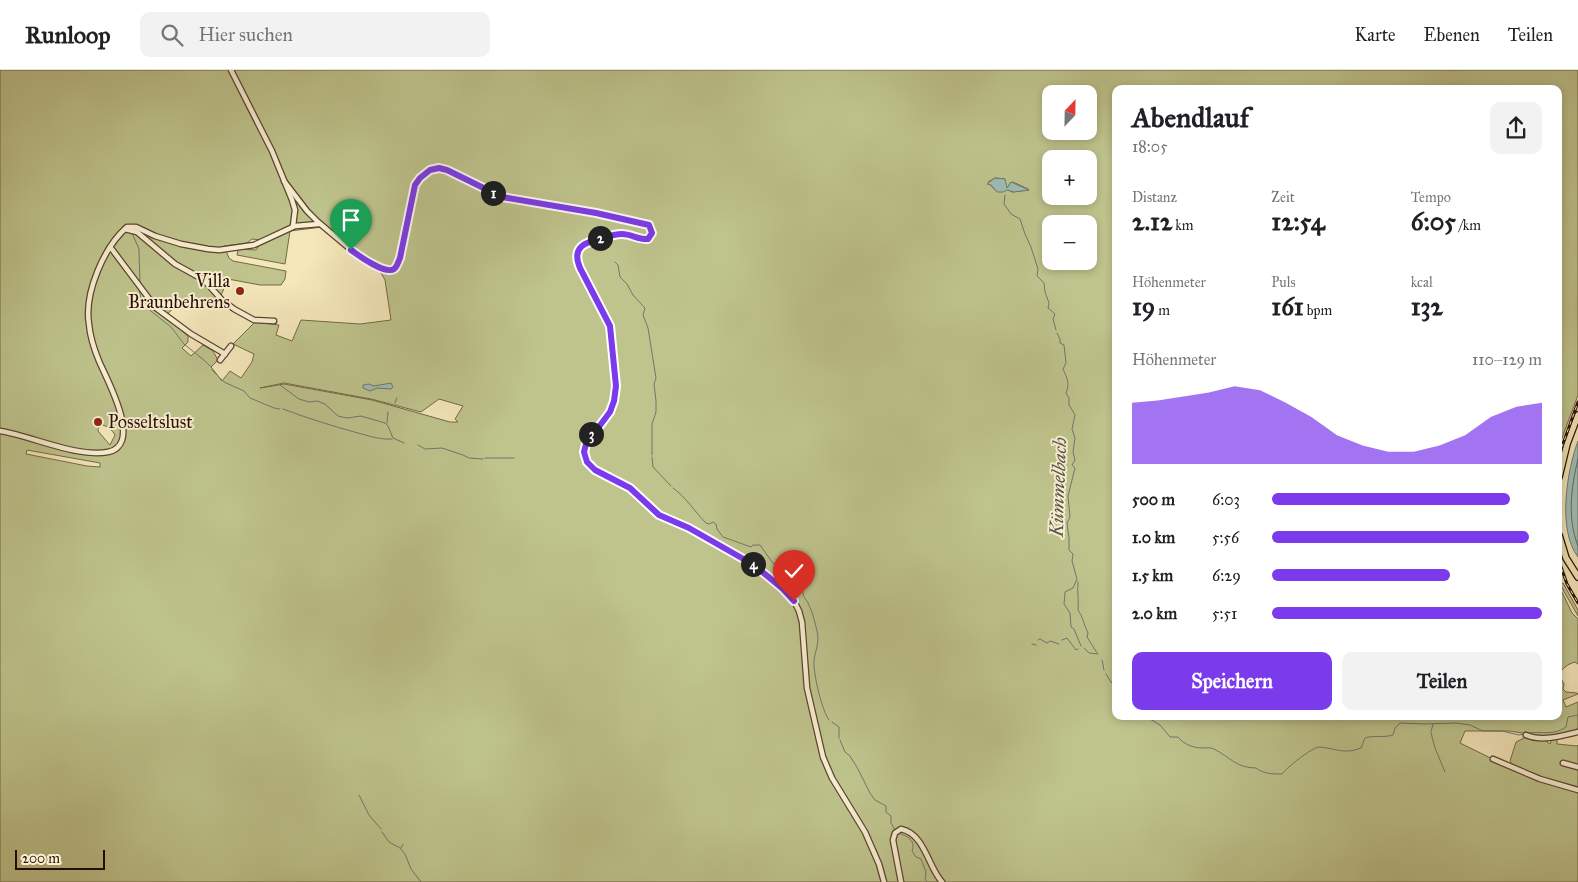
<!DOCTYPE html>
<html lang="de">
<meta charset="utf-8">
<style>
:root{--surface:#fff;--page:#f2f2f2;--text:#202124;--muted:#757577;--line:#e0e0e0;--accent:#7c3aed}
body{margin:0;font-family:"IM FELL Great Primer",serif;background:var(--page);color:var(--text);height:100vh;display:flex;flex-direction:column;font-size:19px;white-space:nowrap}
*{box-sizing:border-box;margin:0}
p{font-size:16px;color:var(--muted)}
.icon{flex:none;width:28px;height:28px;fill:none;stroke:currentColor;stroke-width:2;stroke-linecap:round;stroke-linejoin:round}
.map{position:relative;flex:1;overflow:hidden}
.sheet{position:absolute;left:1112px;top:15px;width:450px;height:635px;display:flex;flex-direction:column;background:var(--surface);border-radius:10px;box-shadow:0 2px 8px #0003}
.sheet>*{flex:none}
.needle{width:32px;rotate:22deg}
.tools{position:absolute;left:1042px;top:15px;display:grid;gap:10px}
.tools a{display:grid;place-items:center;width:55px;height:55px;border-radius:10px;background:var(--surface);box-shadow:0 2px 8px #0003;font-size:25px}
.scale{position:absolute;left:15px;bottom:12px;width:90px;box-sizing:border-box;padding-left:5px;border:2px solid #2a0d01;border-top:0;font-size:14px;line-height:18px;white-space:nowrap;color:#2a0d01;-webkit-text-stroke:4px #f8efd2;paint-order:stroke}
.pin{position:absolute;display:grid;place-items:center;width:42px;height:42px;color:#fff;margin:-51px -21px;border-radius:50% 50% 50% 0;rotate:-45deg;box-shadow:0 0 5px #0007}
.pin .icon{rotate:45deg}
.km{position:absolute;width:25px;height:25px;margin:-12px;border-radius:50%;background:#222;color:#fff;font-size:14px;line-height:25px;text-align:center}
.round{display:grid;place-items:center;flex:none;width:52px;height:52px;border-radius:10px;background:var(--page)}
.headline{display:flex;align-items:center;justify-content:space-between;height:85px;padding:0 20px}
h1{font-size:28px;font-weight:700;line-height:38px}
.stats{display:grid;grid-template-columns:repeat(3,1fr);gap:8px;height:85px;padding:5px 20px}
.stats div{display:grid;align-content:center}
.stats b{font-size:25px;font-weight:700}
.stats small{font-size:14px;font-weight:400}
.stats p{font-size:14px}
.chart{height:140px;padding:10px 20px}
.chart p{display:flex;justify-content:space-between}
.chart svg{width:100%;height:90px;margin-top:5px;fill:var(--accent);opacity:.7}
.button{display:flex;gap:10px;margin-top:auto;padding:10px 20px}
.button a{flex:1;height:58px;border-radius:10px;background:var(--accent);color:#fff;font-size:20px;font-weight:700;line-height:58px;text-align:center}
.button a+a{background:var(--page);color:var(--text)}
ul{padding:0 20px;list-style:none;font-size:16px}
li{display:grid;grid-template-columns:80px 60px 1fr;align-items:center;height:38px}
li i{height:12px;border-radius:6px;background:var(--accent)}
header{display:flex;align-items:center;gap:30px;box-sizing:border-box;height:70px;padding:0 25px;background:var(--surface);border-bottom:1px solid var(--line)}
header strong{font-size:24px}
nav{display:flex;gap:28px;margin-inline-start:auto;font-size:18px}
.search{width:350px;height:45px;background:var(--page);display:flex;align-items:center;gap:12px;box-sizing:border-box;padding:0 18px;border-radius:10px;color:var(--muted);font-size:19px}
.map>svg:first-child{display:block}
.green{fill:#bfc48d;stroke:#746847;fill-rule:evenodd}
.water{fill:#9dbeb6;stroke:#6f776e}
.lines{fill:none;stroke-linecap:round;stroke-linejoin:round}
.shore{stroke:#64665c;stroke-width:1}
.stream{stroke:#6f776e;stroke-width:1}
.minor-casing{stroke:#5c442f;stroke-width:7}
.major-casing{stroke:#2a0d01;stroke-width:8}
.minor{stroke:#f8efd2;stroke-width:4.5}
.major{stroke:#f4e7ba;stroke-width:5.5}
.rail-casing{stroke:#2a0d01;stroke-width:3}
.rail{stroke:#f8efd2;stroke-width:1;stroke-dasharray:4;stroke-linecap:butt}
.route-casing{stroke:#fff;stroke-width:10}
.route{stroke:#7c3aed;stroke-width:6}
.poi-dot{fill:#8f2418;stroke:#f8efd2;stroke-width:2}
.labels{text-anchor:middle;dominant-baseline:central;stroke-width:4;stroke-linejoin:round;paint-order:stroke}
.poi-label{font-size:18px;fill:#2a0d01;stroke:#f8efd2;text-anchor:end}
.water-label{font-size:19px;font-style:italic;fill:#585449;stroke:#f8efd2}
</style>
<header>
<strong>Runloop</strong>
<div class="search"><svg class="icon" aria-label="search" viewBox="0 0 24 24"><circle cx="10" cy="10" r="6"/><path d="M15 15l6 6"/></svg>Hier suchen</div>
<nav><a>Karte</a><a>Ebenen</a><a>Teilen</a></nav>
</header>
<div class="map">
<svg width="1578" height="812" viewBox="0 0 1578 812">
<rect width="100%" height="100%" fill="#f4e7ba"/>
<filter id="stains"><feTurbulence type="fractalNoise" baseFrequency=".004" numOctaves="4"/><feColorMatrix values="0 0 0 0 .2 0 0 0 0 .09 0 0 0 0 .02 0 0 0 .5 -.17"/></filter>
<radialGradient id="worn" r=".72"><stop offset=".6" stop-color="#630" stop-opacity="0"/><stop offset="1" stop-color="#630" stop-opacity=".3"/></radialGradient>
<g class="green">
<path d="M0,0H1578V325L1559,376V19H1116V646H1559V516L1572,543L1578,549V594L1575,592C1568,594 1562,598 1559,605L1564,614L1563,619L1566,622L1577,623L1578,624L1563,630L1566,637L1578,632V660L1553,666L1534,665L1510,661H1465L1460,673L1523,704L1578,721V812H0ZM1051,24H1089V61H1051ZM1051,89H1089V126H1051ZM995,108L1005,109L996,121L988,112ZM1013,112L1028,119L1029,120L1012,122L1007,119L1010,113ZM1051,154H1089V191H1051ZM322,157L381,203L385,210L391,250L360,254L301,250L292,271L276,265L279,255L255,252L233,274L254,284L252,292L241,308L230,301L222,311L211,297L218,290L213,281L203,275L191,286L182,278L188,272V266L165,246L177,235L186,232L219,230L228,209L260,215H281L285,209L286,201L233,191L229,188L224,176L247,173L252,169L260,170L261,172L256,180L240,179L238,180L237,185L285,194L290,161ZM284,313L371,329L421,342L439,329L463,336L455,349L458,352H450L372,330L284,314L260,318ZM102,355C108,356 112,360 115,365L110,375L98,361V359ZM27,380L100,393V397L87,396L26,384Z"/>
<path d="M1563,513L1578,540V546L1562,518L1561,514Z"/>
<path d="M1528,666L1548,669L1547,672L1550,674L1552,669L1557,668V674L1577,676L1578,675V695L1561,691L1560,694L1578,698V719C1562,714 1518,705 1510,691L1516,672Z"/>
</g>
<g class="water">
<path d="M995,108L1005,109L1007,118L1011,112L1029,120L1014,122L1007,120L1003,122H997L991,115L987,114Z"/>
<path d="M391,313L393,317L391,319L377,318L370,321L363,318V315L369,314L374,316Z"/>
<path d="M1578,371V487C1557,460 1567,400 1578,371Z"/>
</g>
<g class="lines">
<path class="shore" d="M1578,389C1571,418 1567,448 1578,476"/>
<g class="stream">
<path d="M1005,125L1004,134L1011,144L1020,149L1025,164L1031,177L1038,199L1037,206L1044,213L1045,222L1049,233L1048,238L1055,244L1053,249L1056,260"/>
<path d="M132,163L139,179L140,214"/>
<path d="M615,192L618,195L620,207L627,214L633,225L645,238L643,245L648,258L656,308L654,314L656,331V342L652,354V385"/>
<path d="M139,219L142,234L171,257L184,274L205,291L211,297"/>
<path d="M1057,263L1060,269V273L1064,275L1066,293L1063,299C1067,308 1070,314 1066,323L1069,328V335L1075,345L1072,359L1075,368L1073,382L1075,390L1072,395L1075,398L1068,426L1070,447L1067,453L1069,468V480L1073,484L1072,491L1077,509L1073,518L1065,522L1064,534L1070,543L1071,557L1074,559L1081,576"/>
<path d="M212,300L224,312L244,321L250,328L274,338L280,339"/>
<path d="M280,315L299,329L309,332L317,331L325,334L338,346L347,348L361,346L385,353L388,356L393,368L404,373"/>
<path d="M395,333L397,328"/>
<path d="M283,339C307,348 332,356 358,363C369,366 381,370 392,369"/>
<path d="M387,353L388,342"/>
<path d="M418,375L425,379L442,378L463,385L469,388L483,389"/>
<path d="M652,387L653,397L671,416"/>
<path d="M485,388H514"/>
<path d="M673,418C687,428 694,441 706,453L709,454L713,452L716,454L717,459L723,467L751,477L753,475H760L772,492L776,495C781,502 784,506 794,508L795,514L802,518C804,531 805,526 809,535C813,543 815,553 817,561C820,572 815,581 814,591C813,603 822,641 829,650"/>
<path d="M1078,512C1077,522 1079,530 1078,540C1083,546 1084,556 1088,563L1087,567L1097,583"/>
<path d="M1038,570L1040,569L1047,573L1050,571L1059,574"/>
<path d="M1062,570L1067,568L1076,580L1078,579"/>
<path d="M1032,574L1036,575"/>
<path d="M1084,578L1089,583L1098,584"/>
<path d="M1102,590L1104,600"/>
<path d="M1106,604L1111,612L1116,615"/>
<path d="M1145,646L1160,655L1170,667H1178C1183,674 1194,678 1202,678C1207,678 1210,677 1214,679C1230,687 1236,698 1256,698C1264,704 1272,704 1282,704C1286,698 1313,677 1319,677C1335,678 1344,685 1361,678L1365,668C1372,665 1384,668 1393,665L1395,658L1400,653L1425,654L1456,653L1470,655L1483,661H1502L1519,665L1524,664"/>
<path d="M832,652L839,657V668"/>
<path d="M1431,662L1433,654"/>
<path d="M1431,663L1435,678L1445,702"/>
<path d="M1528,663C1541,661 1554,666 1566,657L1568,647L1578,645"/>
<path d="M840,670L845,682L850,686L858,699L870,723L875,730L886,736V742L891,746V753L895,760"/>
<path d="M359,725L369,745L381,759"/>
<path d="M382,762L389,772L400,778L405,784L411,799L421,812"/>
<path d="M898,763C908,766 916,771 912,781L916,787L921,789L926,802L925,809L927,812"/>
<path d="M401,778L403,774"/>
</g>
<g class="minor-casing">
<g id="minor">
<path d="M231,0L272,81L292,130L295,140L293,156"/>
<path d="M284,111L307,141L318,152L355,183L388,201L395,198L399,191L415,115L424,104L437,98L447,100L502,127L644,153L651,157L652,164L648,169C639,170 631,164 622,164C615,164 609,166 603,168C585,172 571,177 580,198L610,256L616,316L614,331L609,343L586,373L584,382L586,391L595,400L633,420L659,445L689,458L756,497L783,519L793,529L799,541L802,552L807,618L823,687L832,708L865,762L879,794L884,812"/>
<path d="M125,159L137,162L175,194L204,210L222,230L234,239L254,250L274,251"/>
<path d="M111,178L156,238L191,264L225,284"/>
<path d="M220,290L231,276"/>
<path d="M0,361C32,366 77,388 108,382C144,375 106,308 99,291C94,279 90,266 89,254C84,223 104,177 127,157H136L155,166L181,174L208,179L219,180L254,175L295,156L319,154"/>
<path d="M1526,665C1542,672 1562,666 1578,662"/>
<path d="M1493,689L1540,709L1578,720"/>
<path d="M1563,693L1578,697"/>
<path d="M901,812L893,770L895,763L901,759C925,764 928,797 942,812"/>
</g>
</g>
<g class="major-casing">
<g id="major">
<path d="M1559,407L1567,374L1578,345"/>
<path d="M1559,465L1566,488L1578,507"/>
</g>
</g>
<use href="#minor" class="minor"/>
<use href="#major" class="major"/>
<g class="rail-casing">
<g id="rail">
<path d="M1559,385L1578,332"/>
<path d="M1559,491L1567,514L1578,533"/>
</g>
</g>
<use href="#rail" class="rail"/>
</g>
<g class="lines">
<g class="route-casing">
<path id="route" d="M351,180C359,186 386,205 394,199C397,197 398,192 400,188L415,115L420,108L430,100L439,98L447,100L502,127L596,143L649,155L652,163L648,169C639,170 631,164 622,164C615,164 609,166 603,168C585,172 571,177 580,198L610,256L616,316L614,331L610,342L586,374L584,382L587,392L595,400L630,418L659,445L689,458L754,495L783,519L794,531"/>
</g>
<use href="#route" class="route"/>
</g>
<g class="poi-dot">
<circle cx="240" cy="221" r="5"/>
<circle cx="98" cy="352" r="5"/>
</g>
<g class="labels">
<g class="poi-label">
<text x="230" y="211">Villa<tspan x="230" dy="21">Braunbehrens</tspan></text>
<text x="108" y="352" text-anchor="start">Posseltslust</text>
</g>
<g class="water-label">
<text transform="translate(1058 417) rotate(-88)">Kümmelbach</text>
</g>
</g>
<rect width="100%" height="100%" filter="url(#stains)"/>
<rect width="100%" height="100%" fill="url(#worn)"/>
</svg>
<div class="tools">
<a><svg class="needle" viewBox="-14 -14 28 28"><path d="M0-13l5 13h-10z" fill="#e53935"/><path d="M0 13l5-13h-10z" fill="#757577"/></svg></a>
<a>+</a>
<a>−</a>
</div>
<div class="scale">200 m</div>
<div class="pin" style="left:351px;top:180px;background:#1e9e55"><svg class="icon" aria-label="arrive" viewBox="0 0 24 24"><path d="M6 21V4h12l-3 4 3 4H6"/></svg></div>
<div class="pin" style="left:794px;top:531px;background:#d93025"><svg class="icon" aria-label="check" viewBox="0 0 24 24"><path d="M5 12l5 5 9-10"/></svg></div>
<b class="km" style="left:493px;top:123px">1</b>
<b class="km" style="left:600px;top:168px">2</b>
<b class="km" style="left:591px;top:364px">3</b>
<b class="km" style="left:753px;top:494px">4</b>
<section class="sheet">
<div class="headline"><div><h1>Abendlauf</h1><p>18:05</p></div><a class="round"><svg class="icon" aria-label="share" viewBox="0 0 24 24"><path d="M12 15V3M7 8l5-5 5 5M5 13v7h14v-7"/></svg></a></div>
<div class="stats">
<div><p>Distanz</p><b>2.12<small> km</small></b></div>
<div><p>Zeit</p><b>12:54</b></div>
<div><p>Tempo</p><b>6:05<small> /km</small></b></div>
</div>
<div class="stats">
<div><p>Höhenmeter</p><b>19<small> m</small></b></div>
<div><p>Puls</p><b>161<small> bpm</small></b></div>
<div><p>kcal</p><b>132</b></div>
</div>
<div class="chart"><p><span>Höhenmeter</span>110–129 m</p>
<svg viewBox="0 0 160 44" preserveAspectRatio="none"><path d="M0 44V14L10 13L20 11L30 9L40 6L50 8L60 14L70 21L80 30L90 35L100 38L110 38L120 35L130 30L140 21L150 16L160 14V44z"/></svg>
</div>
<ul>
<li><b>500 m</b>6:03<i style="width:88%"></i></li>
<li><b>1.0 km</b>5:56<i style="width:95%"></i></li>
<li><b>1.5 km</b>6:29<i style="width:66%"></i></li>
<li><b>2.0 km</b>5:51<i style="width:100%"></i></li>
</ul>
<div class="button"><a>Speichern</a><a>Teilen</a></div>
</section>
</div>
